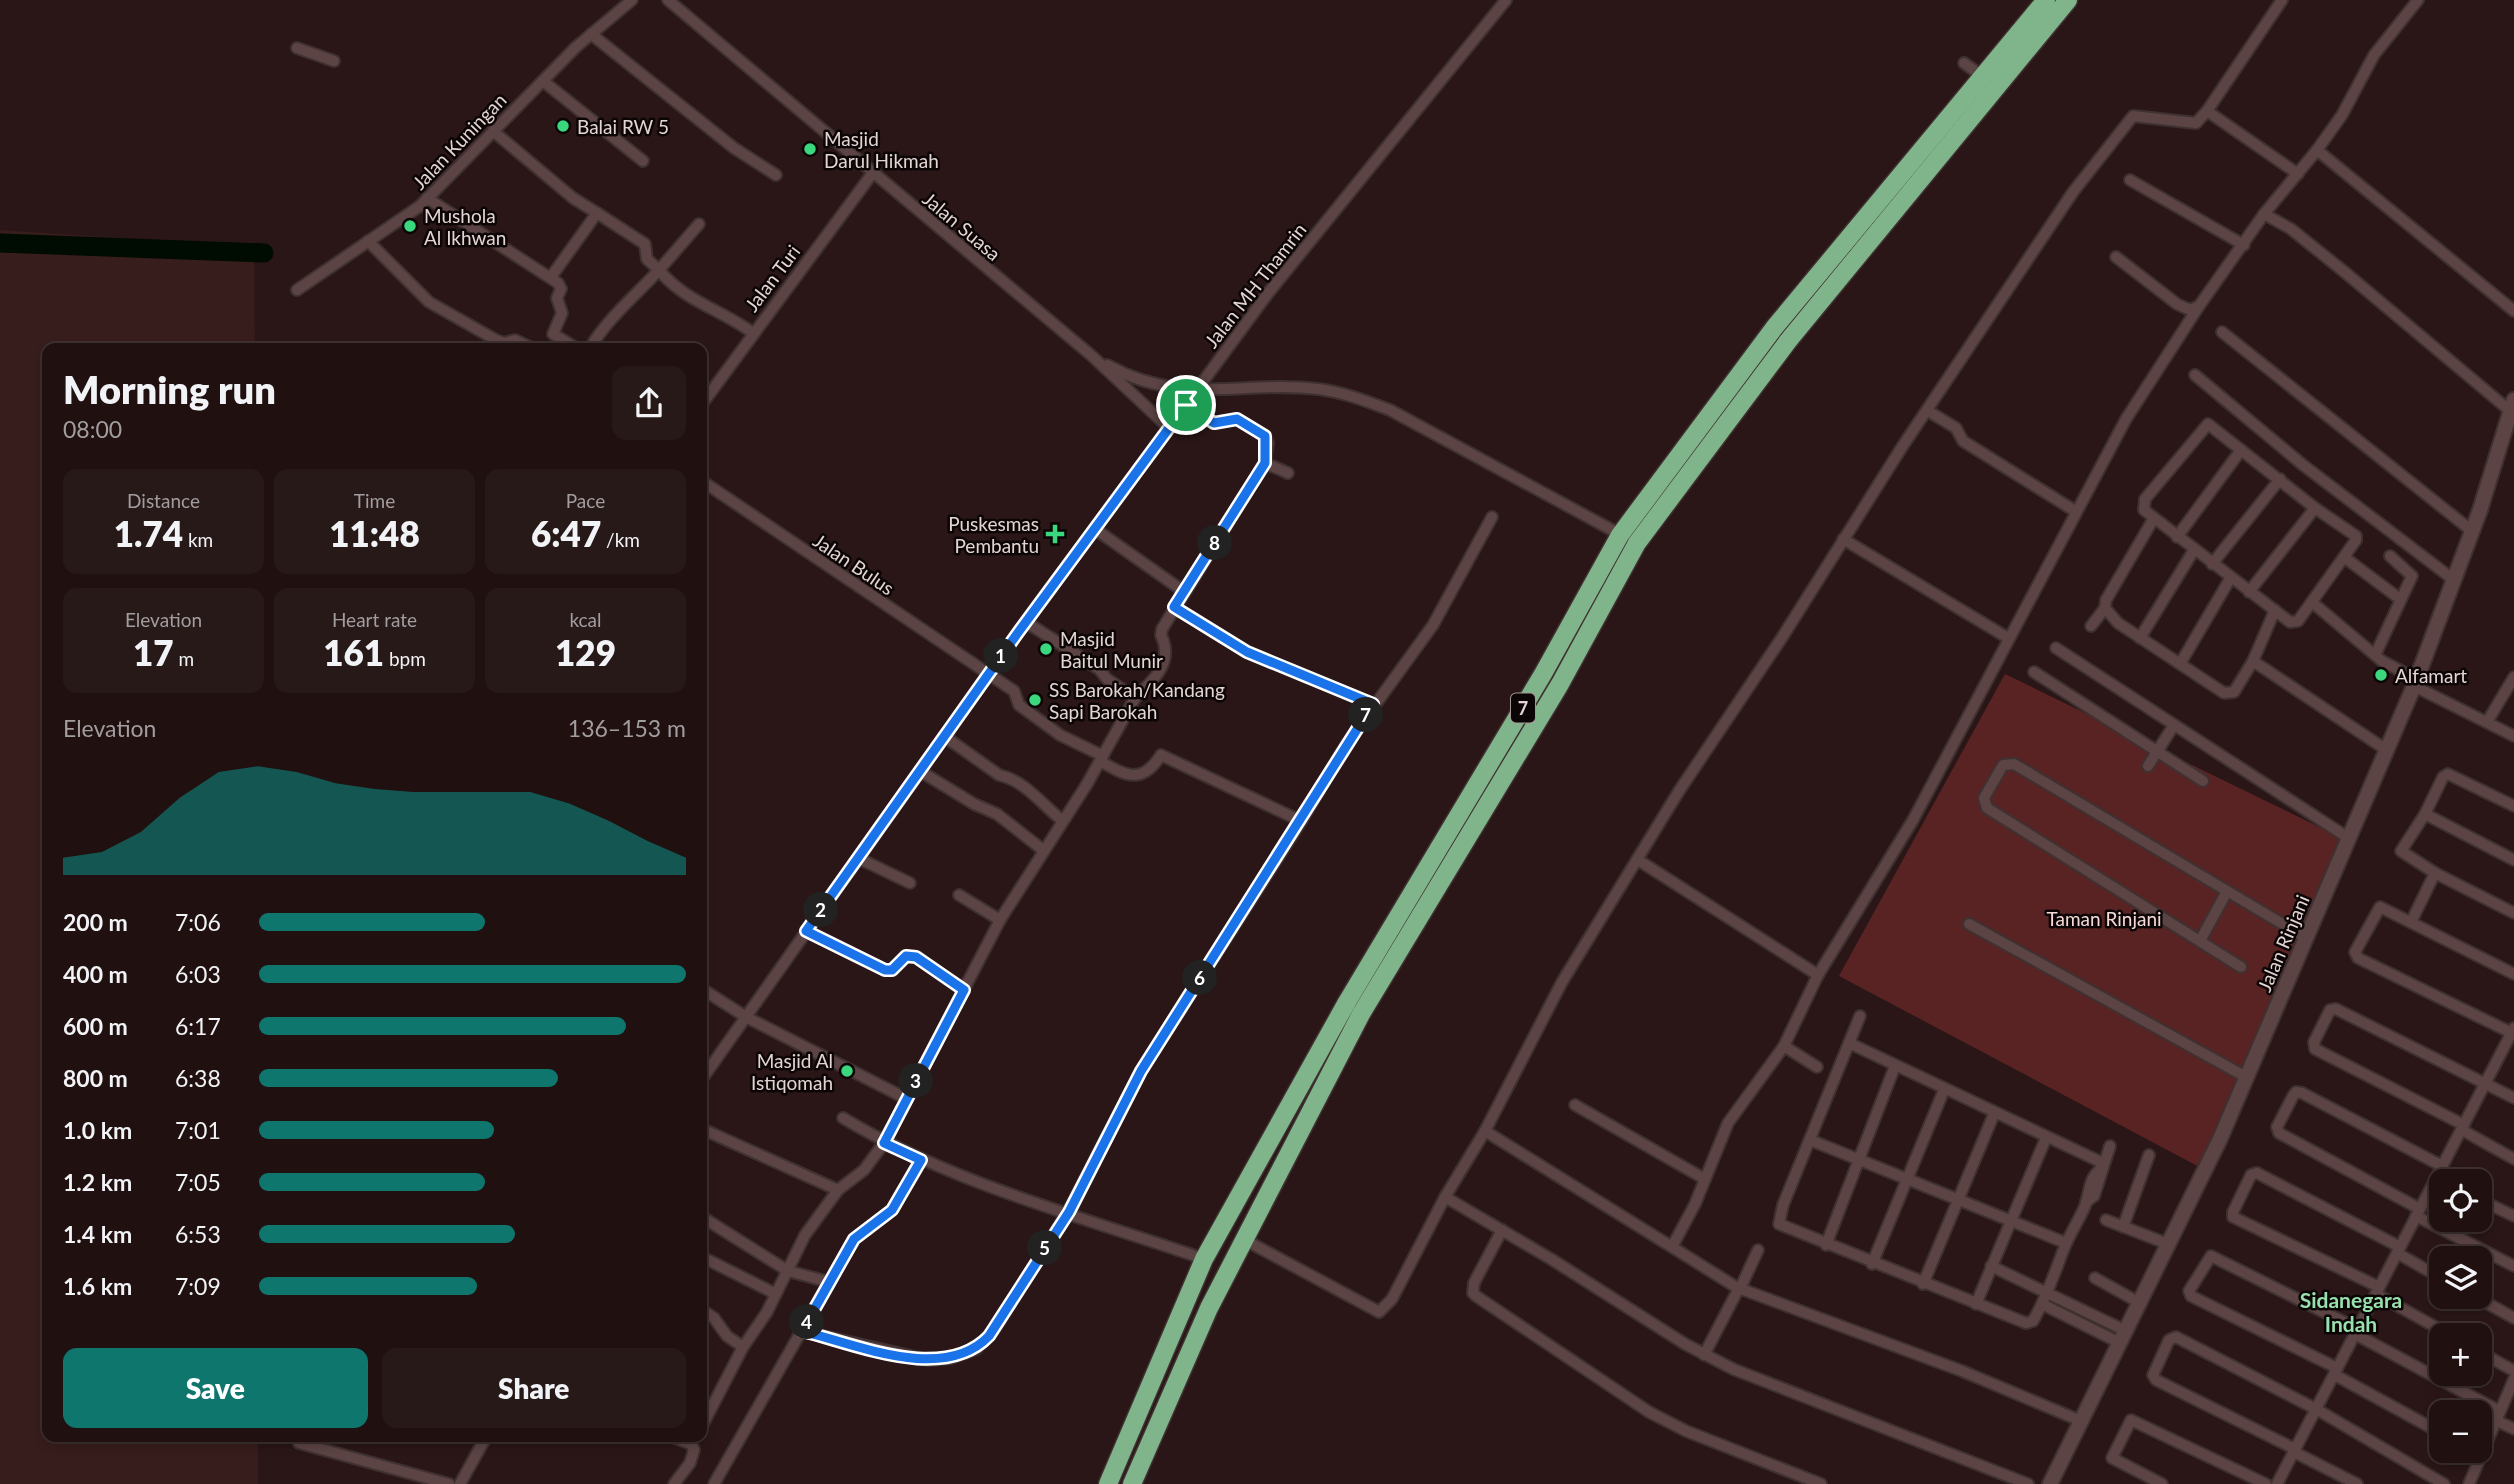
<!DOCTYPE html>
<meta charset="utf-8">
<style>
:root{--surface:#201010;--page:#281919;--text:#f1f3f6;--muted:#a29d9f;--line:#3d3030;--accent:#0f766e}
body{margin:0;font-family:Lato,sans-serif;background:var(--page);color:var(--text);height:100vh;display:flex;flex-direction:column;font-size:26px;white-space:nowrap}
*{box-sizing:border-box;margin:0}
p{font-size:23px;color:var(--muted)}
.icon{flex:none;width:38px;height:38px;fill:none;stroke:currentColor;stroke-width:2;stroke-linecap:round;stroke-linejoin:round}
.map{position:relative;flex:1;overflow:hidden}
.sheet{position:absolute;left:42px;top:343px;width:665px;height:1099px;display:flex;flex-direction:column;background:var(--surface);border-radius:14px;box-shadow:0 4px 10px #0003,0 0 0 2px var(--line)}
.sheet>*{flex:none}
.fabs{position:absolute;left:2429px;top:1169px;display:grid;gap:14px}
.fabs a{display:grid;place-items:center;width:63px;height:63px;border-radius:14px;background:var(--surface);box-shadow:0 4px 10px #0003,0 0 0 2px var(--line);font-size:35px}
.pin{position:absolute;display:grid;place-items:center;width:60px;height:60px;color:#fff;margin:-30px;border:4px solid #fff;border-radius:50%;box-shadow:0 2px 7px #0007}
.km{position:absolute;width:35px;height:35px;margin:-18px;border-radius:50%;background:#222;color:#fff;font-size:19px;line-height:35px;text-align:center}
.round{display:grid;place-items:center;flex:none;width:74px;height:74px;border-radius:14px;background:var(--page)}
.summary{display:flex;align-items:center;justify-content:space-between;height:119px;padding:0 21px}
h1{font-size:38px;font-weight:800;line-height:52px}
.stats{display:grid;grid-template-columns:repeat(3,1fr);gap:10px;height:119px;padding:7px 21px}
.stats div{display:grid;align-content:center;border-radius:14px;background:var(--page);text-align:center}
.stats b{font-size:35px;font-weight:800}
.stats small{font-size:19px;font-weight:400}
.stats p{font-size:19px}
.chart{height:196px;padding:14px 21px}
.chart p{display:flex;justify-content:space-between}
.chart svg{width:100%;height:126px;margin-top:7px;fill:var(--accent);opacity:.7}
.primary-button{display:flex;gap:14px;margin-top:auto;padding:14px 21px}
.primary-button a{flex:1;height:80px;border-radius:14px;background:var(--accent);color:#fff;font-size:28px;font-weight:800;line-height:80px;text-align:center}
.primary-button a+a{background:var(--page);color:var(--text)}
ul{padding:0 21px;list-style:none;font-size:23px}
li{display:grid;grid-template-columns:112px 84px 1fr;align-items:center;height:52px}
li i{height:18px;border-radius:9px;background:var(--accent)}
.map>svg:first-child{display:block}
.built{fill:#371d1c}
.green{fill:#5a2323}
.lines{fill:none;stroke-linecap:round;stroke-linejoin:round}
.river{stroke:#000b01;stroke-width:19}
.minor-casing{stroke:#3f3131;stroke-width:14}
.tertiary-casing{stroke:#3f3131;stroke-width:18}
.trunk-casing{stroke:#3f3131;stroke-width:21}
.minor{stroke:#5b4443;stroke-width:10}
.tertiary{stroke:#5b4443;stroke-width:14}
.trunk{stroke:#80b58c;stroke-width:18}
.route-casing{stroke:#fff;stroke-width:14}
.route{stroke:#1a73e8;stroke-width:9}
.poi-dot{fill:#3bd77e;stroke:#0c0505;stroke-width:2.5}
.labels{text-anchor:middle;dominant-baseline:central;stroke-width:5;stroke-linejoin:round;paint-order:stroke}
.shield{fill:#0c0505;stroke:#a39797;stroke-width:2}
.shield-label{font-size:18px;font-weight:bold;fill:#e4d5d5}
.poi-label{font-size:19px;fill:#e4d5d5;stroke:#0c0505;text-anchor:start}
.street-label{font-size:19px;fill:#e4d5d5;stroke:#0c0505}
.park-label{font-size:19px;fill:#f4d9d7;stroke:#0c0505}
.neighbourhood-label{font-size:21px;font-weight:bold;fill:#98e0ae;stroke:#0c0505}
</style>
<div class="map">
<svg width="2514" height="1484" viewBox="0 0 2514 1484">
<rect width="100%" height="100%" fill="#2a1616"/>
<path class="built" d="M0,230L254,247L255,348H47V1437H258V1484H0Z"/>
<path class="green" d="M2005,674L2346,840L2205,1170L1839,976Z"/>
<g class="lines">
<path class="river" d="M0,243L264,253"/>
<g class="minor-casing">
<g id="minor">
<path d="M668,0L1092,356L1169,428"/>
<path d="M591,34L734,148L776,175"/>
<path d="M297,48L334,61"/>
<path d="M1964,63L1986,79"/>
<path d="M543,81L643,161"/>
<path d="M2207,111L2298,174"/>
<path d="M493,131L573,198L597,213L551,277"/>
<path d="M2317,150L2514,311"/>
<path d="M2130,180L2244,245"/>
<path d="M427,198L558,283L561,289L557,298L562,313L553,334L576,348"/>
<path d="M597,213L645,244L647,259L659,270L699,224"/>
<path d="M2264,214L2291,229L2347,274L2509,410"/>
<path d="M368,241L429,302L496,340L504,343L515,340L532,348"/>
<path d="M2116,257L2177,304L2190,310L2199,306"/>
<path d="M297,290L420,206L576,47L632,0"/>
<path d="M2222,332L2472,531"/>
<path d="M590,348C608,318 634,297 659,270C684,301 722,310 753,333"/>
<path d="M1107,365C1183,407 1240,380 1318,389C1343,392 1366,401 1390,410L1625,537"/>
<path d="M2195,375L2303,465L2454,580"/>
<path d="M702,404L872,174"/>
<path d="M1928,411L1956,428L1963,441L2075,511"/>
<path d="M2208,424L2315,508L2356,536V540L2298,621L2290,622L2144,510L2145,499Z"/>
<path d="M1265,463L1288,473"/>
<path d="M702,481L1014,691L1019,705L1060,735L1103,756"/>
<path d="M2154,518L2106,600L2105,608L2118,623L2224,693L2234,692L2253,661L2385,749"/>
<path d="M1095,529L1183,591"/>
<path d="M2177,537L2241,450"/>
<path d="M1843,539L2008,638"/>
<path d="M2344,557L2400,599"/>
<path d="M2212,564L2280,479"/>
<path d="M2249,592L2315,508"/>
<path d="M2313,603L2382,661L2416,679"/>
<path d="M1174,607L1247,652L1373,704"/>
<path d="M1026,622L1099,669L1107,679L1135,698C1155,679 1174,662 1161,635L1162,629L1265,463L1268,443L1265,436L1237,419L1214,423L1186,405"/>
<path d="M2091,626L2105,608"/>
<path d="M2140,638L2194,550"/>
<path d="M2056,648L2347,837"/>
<path d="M2376,653L2412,576L2390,556"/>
<path d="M2253,661L2275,610"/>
<path d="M2180,664L2230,579"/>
<path d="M2034,672L2203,781"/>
<path d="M2414,686L2514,736"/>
<path d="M2487,722L2514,677"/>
<path d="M944,736L999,775C1026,781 1042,805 1063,821"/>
<path d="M1100,761C1126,776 1142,785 1161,755L1301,821"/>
<path d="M2148,766L2174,725"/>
<path d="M920,771L974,804L997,814L1043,850"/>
<path d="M2514,806L2448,774L2443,777L2425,814L2514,860"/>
<path d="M2425,814L2401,851L2435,873"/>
<path d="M858,858L910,883"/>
<path d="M1638,860L1818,975"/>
<path d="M959,895L1000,920"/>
<path d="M2411,922L2435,873L2514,913"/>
<path d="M1969,924L2246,1077"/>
<path d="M806,931L885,970H892L906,956L917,957L964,991"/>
<path d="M2200,941L2226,893"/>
<path d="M2241,967L1987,808L1984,798L2003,765L2014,764L2306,938"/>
<path d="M2514,974L2380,907L2355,952L2358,958L2514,1034"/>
<path d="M702,989L746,1017L907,1099"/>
<path d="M1849,1043L1860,1016"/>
<path d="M1784,1046L1817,1067"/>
<path d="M702,1079L1017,634L1269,292L1506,0"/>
<path d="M1575,1105L1703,1178"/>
<path d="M843,1118C953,1184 1083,1217 1204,1259"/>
<path d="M2464,1125L2315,1049L2314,1042L2330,1010L2336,1009L2514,1098"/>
<path d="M702,1129L838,1190"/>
<path d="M2462,1130L2514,1159"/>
<path d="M1485,1131L1672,1247L1695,1204L1728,1123L1784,1046L1818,975L1913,820L2126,419L2199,306L2264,214L2317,150L2342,115L2374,55L2418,0"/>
<path d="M1810,1140L2066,1243"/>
<path d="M2102,1168C2088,1178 2090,1193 2085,1206C2079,1220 2071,1232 2065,1246C2055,1271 2047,1297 2033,1321L2026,1323L1779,1224L1783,1205L1849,1043L2103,1163"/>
<path d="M1445,1197L1551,1259L1685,1344L1733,1369L2028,1484"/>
<path d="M2480,1200L2514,1216"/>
<path d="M2086,1202L2094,1196L2110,1146"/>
<path d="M2420,1209L2279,1133L2277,1127L2293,1096L2296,1092L2302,1093L2442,1166"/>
<path d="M2416,1216L2514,1266"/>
<path d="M702,1217L788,1271L829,1282"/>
<path d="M2106,1220L2168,1244"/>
<path d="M2123,1227L2149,1155"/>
<path d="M1502,1230L1474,1283L1473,1293L1476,1296L1649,1412L1686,1431L1821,1484"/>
<path d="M1243,1239L1379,1312L1392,1299L1445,1197L1485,1131L1562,982L1679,791L1783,636L1902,447L2073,192L2133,116L2196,123L2207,111L2282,0"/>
<path d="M1826,1245L1895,1066"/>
<path d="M1672,1247L1736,1287L1962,1371L2081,1421"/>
<path d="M2397,1253L2441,1278"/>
<path d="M702,1257L776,1294"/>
<path d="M1872,1264L1944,1090"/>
<path d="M1991,1266L2124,1330"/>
<path d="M2095,1278L2138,1302"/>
<path d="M1923,1284L1994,1114"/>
<path d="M2379,1287L2233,1217V1212L2251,1175L2257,1173L2400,1247"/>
<path d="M1740,1289L1758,1250"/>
<path d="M2376,1294L2450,1335"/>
<path d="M2476,1297L2514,1318"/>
<path d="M1976,1304L2046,1138"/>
<path d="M2042,1304L2118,1342"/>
<path d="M702,1310L714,1318L727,1336L743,1347"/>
<path d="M802,1331L928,1360L951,1358L976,1349L993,1331L1068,1212L1141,1071L1301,821L1346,745L1433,625L1492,517"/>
<path d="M2355,1334L2499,1411"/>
<path d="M2480,1352L2514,1371"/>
<path d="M1704,1355L1739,1288"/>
<path d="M2337,1368L2191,1296L2189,1291L2211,1256L2358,1329"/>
<path d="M2335,1375L2441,1433"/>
<path d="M2495,1420L2514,1429"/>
<path d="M702,1426L743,1347L767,1312L805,1235L838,1190L864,1170L884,1143L1000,920L1087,784L1135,698"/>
<path d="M673,1437L691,1444L694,1450L690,1463L674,1484"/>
<path d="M299,1443L449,1484"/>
<path d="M2295,1449L2156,1380L2153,1375L2169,1340L2176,1337L2316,1409L2444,1484"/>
<path d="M2294,1452L2357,1484"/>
<path d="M460,1484L486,1437"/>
<path d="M714,1484L854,1239L892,1210L921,1159"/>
<path d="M2162,1484L2112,1458L2131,1420L2266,1484"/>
<path d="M2277,1484L2514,1028"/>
<path d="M2469,1484L2514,1379"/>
</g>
</g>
<g class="tertiary-casing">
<path id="tertiary" d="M2050,1484L2220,1139L2306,938L2414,686L2480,510L2514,400"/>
</g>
<g class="trunk-casing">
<g id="trunk">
<path d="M1108,1484L1204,1259L1347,1002L1543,674L1620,535L1774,328L2046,0"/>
<path d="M1132,1484L1209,1308L1361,1014L1560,684L1637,543L1788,341L2068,0"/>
</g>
</g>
<use href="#minor" class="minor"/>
<use href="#tertiary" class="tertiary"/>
<use href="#trunk" class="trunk"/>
</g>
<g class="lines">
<g class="route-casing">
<path id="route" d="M1186,405L1214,423L1237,419L1265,436V463L1174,607L1247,652L1373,704L1141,1071L1069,1212L989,1336C944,1383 858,1345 802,1331L854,1239L892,1210L921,1160L884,1143L964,990L916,957L906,956L892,970H885L806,931L1017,634Z"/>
</g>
<use href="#route" class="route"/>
</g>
<g class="poi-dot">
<circle cx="563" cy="126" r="7"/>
<circle cx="810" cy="149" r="7"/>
<circle cx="410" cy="226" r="7"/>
<path d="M1051.5 523.5h7v7h7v7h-7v7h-7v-7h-7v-7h7z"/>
<circle cx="1046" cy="649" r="7"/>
<circle cx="2381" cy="675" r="7"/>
<circle cx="1035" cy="700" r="7"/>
<circle cx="847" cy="1071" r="7"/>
</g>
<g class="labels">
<rect class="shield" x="1511" y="693.5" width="24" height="29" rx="5"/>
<g class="shield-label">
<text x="1523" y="708">7</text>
</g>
<g class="poi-label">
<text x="577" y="126">Balai RW 5</text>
<text x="824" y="138">Masjid<tspan x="824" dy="22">Darul Hikmah</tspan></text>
<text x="424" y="215">Mushola<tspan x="424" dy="22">Al Ikhwan</tspan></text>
<text x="1039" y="523" text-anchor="end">Puskesmas<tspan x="1039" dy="22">Pembantu</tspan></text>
<text x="1060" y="638">Masjid<tspan x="1060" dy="22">Baitul Munir</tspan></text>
<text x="2395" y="675">Alfamart</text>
<text x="1049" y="689">SS Barokah/Kandang<tspan x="1049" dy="22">Sapi Barokah</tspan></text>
<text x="833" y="1060" text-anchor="end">Masjid Al<tspan x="833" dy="22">Istiqomah</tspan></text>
</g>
<g class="street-label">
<text transform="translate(459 141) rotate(-46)">Jalan Kuningan</text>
<text transform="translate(962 226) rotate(40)">Jalan Suasa</text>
<text transform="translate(772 278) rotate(-53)">Jalan Turi</text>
<text transform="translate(1255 285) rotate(-52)">Jalan MH Thamrin</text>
<text transform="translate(854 564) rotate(34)">Jalan Bulus</text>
<text transform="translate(2283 943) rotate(-67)">Jalan Rinjani</text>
</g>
<g class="park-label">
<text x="2104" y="918">Taman Rinjani</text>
</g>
<g class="neighbourhood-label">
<text x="2351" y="1299">Sidanegara<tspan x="2351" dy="24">Indah</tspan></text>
</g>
</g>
</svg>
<div class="fabs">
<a><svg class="icon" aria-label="locate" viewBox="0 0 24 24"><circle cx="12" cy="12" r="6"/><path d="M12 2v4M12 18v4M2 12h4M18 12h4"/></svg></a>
<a><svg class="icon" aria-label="layers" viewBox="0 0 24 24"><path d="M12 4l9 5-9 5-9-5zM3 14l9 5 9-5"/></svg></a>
<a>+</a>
<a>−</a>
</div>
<div class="pin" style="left:1186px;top:405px;background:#1e9e55"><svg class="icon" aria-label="arrive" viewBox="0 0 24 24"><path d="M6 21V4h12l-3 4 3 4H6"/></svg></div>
<b class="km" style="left:1001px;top:656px">1</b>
<b class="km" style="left:821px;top:910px">2</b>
<b class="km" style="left:916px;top:1081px">3</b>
<b class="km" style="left:807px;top:1322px">4</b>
<b class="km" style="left:1045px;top:1248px">5</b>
<b class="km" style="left:1200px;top:978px">6</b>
<b class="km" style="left:1366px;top:715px">7</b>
<b class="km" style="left:1215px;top:543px">8</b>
<section class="sheet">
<div class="summary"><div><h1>Morning run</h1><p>08:00</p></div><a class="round"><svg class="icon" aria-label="share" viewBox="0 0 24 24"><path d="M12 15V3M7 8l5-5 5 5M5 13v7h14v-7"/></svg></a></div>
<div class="stats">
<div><p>Distance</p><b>1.74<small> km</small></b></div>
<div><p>Time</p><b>11:48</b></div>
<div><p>Pace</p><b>6:47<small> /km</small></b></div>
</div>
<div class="stats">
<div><p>Elevation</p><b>17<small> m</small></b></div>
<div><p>Heart rate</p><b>161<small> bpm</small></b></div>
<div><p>kcal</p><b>129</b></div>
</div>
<div class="chart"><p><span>Elevation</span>136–153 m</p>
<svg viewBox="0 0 160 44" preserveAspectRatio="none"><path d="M0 44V38L10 36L20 29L30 17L40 8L50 6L60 8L70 12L80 14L90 15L100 15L110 15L120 15L130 19L140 25L150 32L160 38V44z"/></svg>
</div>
<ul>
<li><b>200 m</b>7:06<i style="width:53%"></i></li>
<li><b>400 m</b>6:03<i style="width:100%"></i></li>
<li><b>600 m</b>6:17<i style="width:86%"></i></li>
<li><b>800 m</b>6:38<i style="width:70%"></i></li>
<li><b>1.0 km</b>7:01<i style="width:55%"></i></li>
<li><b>1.2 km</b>7:05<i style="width:53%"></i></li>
<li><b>1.4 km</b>6:53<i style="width:60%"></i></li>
<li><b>1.6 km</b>7:09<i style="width:51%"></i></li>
</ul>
<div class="primary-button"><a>Save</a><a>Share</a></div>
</section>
</div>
